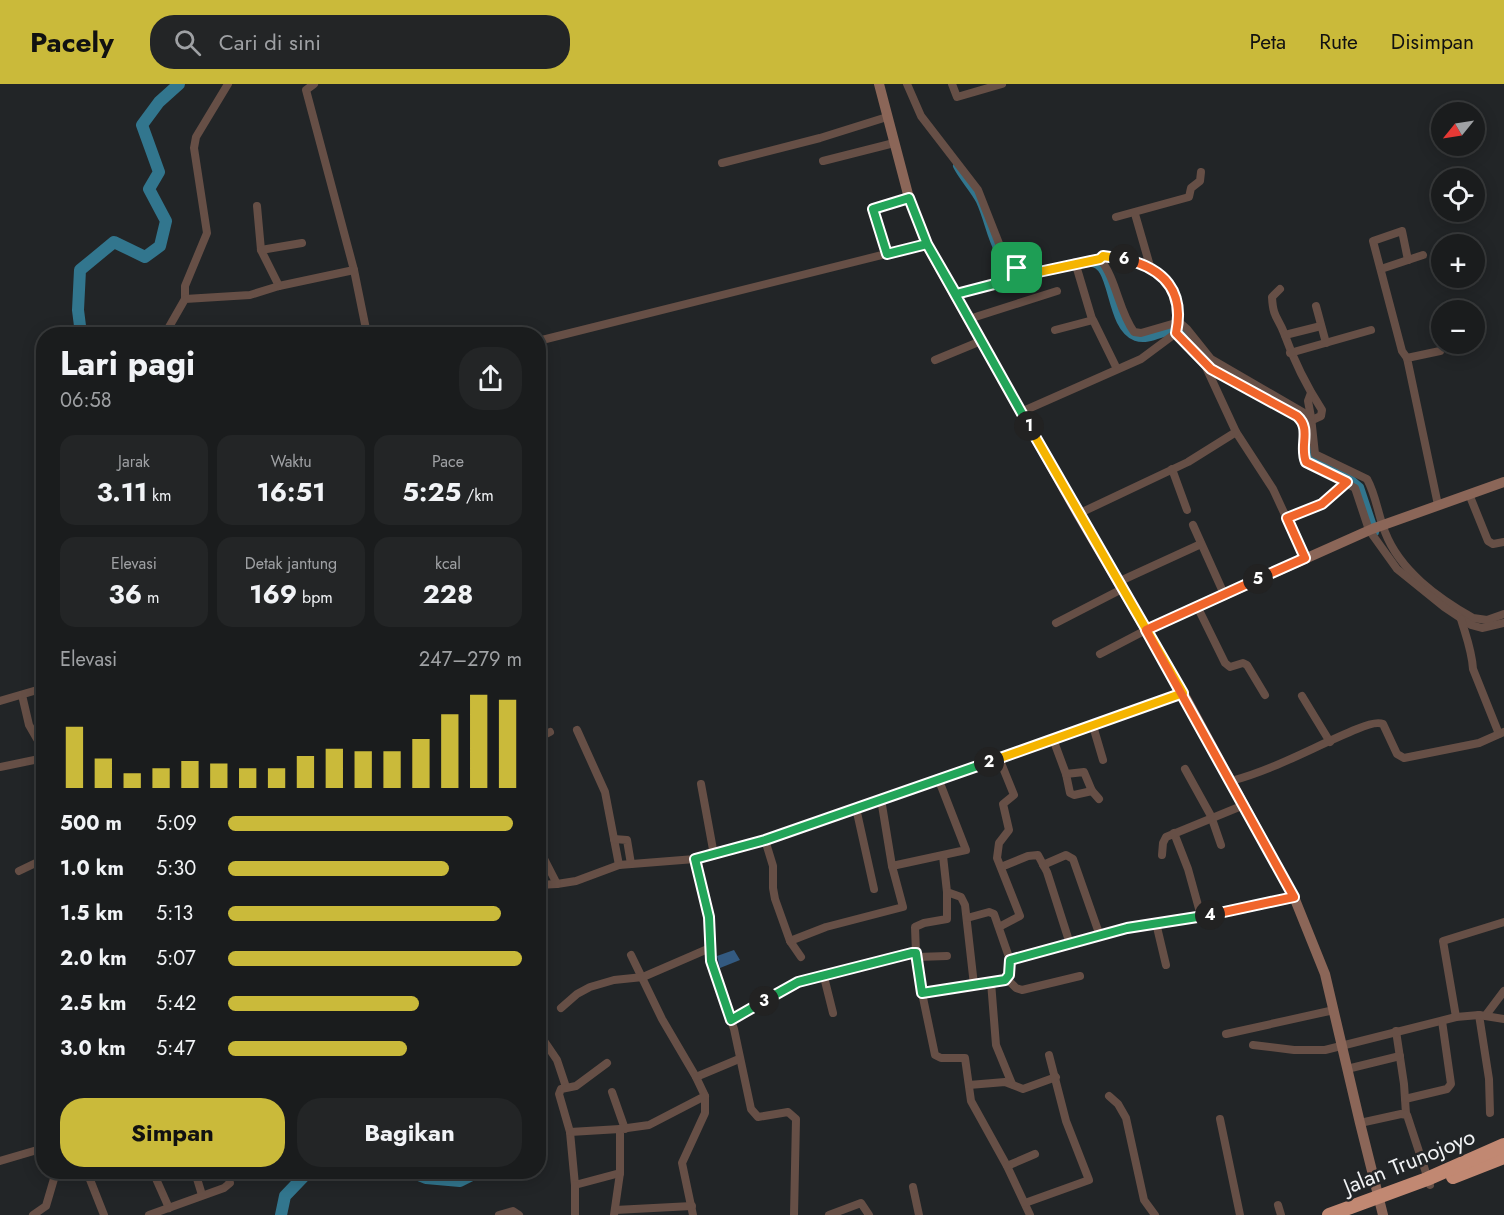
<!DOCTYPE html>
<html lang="id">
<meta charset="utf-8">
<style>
:root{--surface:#1a1c1d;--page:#232526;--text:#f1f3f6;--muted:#9fa1a4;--line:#383a3b;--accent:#caba3a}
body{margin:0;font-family:Jost,sans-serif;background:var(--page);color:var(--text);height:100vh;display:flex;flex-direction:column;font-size:22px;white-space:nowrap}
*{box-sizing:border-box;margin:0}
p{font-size:20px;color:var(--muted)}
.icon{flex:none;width:33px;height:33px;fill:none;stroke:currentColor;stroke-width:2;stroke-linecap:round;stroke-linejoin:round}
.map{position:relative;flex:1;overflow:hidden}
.panel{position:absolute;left:36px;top:243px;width:510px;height:852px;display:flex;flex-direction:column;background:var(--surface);border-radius:24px;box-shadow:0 3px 15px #0003,0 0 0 2px var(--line)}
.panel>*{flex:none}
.needle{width:39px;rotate:240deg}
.tools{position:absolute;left:1431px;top:18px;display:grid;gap:12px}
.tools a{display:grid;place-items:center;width:54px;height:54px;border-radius:50%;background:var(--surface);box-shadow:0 3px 15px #0003,0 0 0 2px var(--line);font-size:30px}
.pin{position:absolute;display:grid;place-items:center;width:51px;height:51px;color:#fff;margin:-26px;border-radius:12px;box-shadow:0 3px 9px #0006}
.km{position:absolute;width:30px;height:30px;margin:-15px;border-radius:50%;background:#222;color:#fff;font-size:16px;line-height:30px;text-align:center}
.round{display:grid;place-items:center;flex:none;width:63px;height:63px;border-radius:24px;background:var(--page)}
.headline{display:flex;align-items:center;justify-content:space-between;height:102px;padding:0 24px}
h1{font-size:33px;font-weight:700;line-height:45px}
.metrics{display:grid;grid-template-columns:repeat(3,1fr);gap:9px;height:102px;padding:6px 24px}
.metrics div{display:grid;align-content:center;border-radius:15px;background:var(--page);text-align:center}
.metrics b{font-size:26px;font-weight:700}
.metrics small{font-size:16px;font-weight:400}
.metrics p{font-size:16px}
.chart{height:168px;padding:12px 24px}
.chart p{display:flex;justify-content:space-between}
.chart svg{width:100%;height:108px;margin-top:6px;stroke:var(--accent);stroke-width:6}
.cta{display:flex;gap:12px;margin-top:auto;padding:12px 24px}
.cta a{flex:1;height:69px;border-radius:24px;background:var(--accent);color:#111;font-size:24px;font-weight:700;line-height:69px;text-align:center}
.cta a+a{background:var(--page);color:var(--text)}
ul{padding:0 24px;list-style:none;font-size:20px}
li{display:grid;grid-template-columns:96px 72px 1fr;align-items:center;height:45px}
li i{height:15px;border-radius:8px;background:var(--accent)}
header{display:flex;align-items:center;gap:36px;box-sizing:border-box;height:84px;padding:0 30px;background:var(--accent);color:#111}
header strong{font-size:28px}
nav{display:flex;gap:33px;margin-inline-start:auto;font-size:21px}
.search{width:420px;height:54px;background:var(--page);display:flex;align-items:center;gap:15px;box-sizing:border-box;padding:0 21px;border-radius:24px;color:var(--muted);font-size:22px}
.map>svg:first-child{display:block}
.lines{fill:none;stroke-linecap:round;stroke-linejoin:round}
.canal{stroke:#32768e;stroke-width:8}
.river{stroke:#32768e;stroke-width:12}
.building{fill:#335a81}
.street{stroke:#664f46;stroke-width:8}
.secondary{stroke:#8b6658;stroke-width:10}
.highway{stroke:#c18872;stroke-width:14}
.split-1-casing{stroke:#fff;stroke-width:12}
.split-2-casing{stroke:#fff;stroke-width:12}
.split-3-casing{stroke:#fff;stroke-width:12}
.split-4-casing{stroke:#fff;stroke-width:12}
.split-5-casing{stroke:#fff;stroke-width:12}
.split-6-casing{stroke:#fff;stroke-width:12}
.split-7-casing{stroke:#fff;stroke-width:12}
.split-1{stroke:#22a559;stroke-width:8}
.split-2{stroke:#f5b400;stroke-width:8}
.split-3{stroke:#22a559;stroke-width:8}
.split-4{stroke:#22a559;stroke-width:8}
.split-5{stroke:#f0652b;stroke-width:8}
.split-6{stroke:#f0652b;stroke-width:8}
.split-7{stroke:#f5b400;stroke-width:8}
.labels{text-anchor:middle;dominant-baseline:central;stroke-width:5;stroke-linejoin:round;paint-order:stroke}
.street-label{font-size:22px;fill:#f0f2f4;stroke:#222527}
</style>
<header>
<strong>Pacely</strong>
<div class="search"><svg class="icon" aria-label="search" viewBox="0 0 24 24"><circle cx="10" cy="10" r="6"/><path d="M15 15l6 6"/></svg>Cari di sini</div>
<nav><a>Peta</a><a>Rute</a><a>Disimpan</a></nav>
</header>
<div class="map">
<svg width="1504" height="1131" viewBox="0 0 1504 1131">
<rect width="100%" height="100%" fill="#222527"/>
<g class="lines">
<g class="canal">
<path d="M957,82C963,94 974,105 980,117C992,143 992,173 1019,188"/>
<path d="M1088,179C1116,175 1107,242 1136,253C1150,258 1167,244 1182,246L1206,276L1241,297"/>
<path d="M1309,342L1308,368L1314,378L1346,391L1360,403L1375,448"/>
</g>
<g class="river">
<path d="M81,250L78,226L80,186L114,158L145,173L160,162L166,137L149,105L159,88L142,41L159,18L179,0"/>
<path d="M411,1088L426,1094L460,1097L478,1088"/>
<path d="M281,1131L285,1112L308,1088"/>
</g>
</g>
<path class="building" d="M734,866L740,876L720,884L717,872Z"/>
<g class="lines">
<g class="street">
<path d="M314,0L306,6L354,186L367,250"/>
<path d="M907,0L921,32L978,106L1000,162L1017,184L1028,189H1034L1100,175C1117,196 1118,226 1134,248L1141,249L1179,238L1187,245L1211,275L1311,333L1315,370L1367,395C1376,411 1378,431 1385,448C1400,487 1438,514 1473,534L1487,536L1504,530"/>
<path d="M952,0L957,13L1002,0"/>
<path d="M823,77L894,59"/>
<path d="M722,79L820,54L887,33"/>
<path d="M257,122L261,166"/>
<path d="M1135,130L1150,182"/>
<path d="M1116,133L1189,113L1191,104L1200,97L1201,88"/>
<path d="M887,170L873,125L909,114"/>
<path d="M1100,175L1103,172C1150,175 1187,197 1176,249L1211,285L1281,322L1301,336C1309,350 1299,364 1306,378L1355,404L1369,446L1397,485L1444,523L1471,541L1482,544L1504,539"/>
<path d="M1408,176L1402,147L1373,157L1402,267L1407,274L1438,421"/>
<path d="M1075,178L1092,235"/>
<path d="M1381,185L1423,171"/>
<path d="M279,202L261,166L302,159"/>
<path d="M1280,205L1272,213C1273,234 1278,233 1284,249C1294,277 1305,300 1322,326L1321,332L1310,337"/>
<path d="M956,210L1010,196L1017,184"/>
<path d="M185,215V202L207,149L194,64L196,53L228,0"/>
<path d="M1316,222L1326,259"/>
<path d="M969,235L1057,207"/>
<path d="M1055,246L1093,236L1117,285"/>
<path d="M165,250L185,215L250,211L279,202L354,186"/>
<path d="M1285,251L1321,242"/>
<path d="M538,257L926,160"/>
<path d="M1290,269L1371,246"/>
<path d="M1407,274L1440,267"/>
<path d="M935,276L981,257"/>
<path d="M1311,309L1308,317L1311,333"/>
<path d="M1021,328L1141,275L1176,249"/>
<path d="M1236,348L1273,405L1305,474"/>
<path d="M1172,385L1187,426"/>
<path d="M1469,410L1488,457L1493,460L1504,458"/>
<path d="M1078,430L1188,378L1236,348L1205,281"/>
<path d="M1287,434L1326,417L1347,398"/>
<path d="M1193,441L1224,510"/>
<path d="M1118,498L1201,460"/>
<path d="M1197,522L1225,579L1230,583L1243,579L1247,581L1265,611"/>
<path d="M1461,535C1466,552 1472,567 1473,585L1499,650"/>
<path d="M1056,539L1122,505"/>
<path d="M1100,570L1146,546"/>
<path d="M22,611L29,641L44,667"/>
<path d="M1302,612L1330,658"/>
<path d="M0,617L44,604"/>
<path d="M1093,642L1103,676"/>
<path d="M577,646L605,708L619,781"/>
<path d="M538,654L550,648"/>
<path d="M1053,655L1066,690L1070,709L1074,711L1092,707"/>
<path d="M0,683L44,674"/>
<path d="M1185,685L1211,732L1221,761"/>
<path d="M1066,690L1084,688L1092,707L1099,715"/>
<path d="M1231,697C1276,685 1315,662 1357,645C1364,642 1376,637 1383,640L1397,670L1404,674L1479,659L1504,648"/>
<path d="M701,700L714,771"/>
<path d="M856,724L874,805"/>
<path d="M1174,749L1188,785L1201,832"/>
<path d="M614,755L627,756L631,780"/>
<path d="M765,756L773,782V804L775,815L790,857L801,873"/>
<path d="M538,763L557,800L576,797L619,781L695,775L765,756L1183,609"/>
<path d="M1162,771L1163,759L1166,753L1244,721"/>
<path d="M943,772L947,808L961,813L965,821L974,901"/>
<path d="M695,775L709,833L711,877L734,945L751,1025L758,1033L788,1028L796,1035L794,1131"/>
<path d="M1043,781L1066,771L1073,775L1100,852"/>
<path d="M892,782L966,766L938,694"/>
<path d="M1001,783L1028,772L1038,771L1047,788L1070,860"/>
<path d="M19,787L44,775"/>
<path d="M538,801L557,800"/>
<path d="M967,834L989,828L994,830L1010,876"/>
<path d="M1156,839L1166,881"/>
<path d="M999,843L1020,832L997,774L999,759L1009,746L1003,720L1014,711L999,674"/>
<path d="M790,857L826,843L903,823L892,782L881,715"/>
<path d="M916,869L915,843L924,839L947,835V808"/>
<path d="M631,871L662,935L696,993L705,1012V1029L682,1079L693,1131"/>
<path d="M917,873L947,872"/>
<path d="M1007,895L1016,904L1022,906L1080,892"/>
<path d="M991,898L996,961L1012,1000"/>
<path d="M922,909L935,971L941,974H965L971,1017L1007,1082L1030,1131"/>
<path d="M561,924L577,910L590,903L614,896L643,893L710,864"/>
<path d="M833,929L824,893L893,872L916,869L922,909L1005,896L1009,891L1010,876L1127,844L1233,826L1294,813"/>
<path d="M1479,931L1489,995L1490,1029"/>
<path d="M1486,931L1504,907"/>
<path d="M1456,933L1479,931L1504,935"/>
<path d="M731,936L794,900L824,893"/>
<path d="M1396,947L1404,1000L1406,1030"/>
<path d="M538,948L557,976L566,1003"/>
<path d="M1226,950L1334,926"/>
<path d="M1253,961L1294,966H1325L1456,933L1443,857L1504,838"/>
<path d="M607,979L576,1002L561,1005L559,1010L570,1048L575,1101L620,1089"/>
<path d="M1347,985L1400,972"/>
<path d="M696,993L739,975"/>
<path d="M969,1001L1005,998L1023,1005L1056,993"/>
<path d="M612,1008L625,1045"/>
<path d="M1109,1012L1118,1020L1126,1034L1144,1116L1155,1131"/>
<path d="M1405,1015L1447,1005L1451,1000L1442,937"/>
<path d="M1220,1035L1240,1131"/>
<path d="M1360,1039L1401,1030L1407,1031L1430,1101"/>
<path d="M570,1048L620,1045"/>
<path d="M0,1077L44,1064"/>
<path d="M1007,1082L1035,1070"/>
<path d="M87,1088L104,1131"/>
<path d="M153,1088L169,1124"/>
<path d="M195,1088L202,1111"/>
<path d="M575,1101V1131"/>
<path d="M913,1103L919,1131"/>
<path d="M1025,1119L1089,1096L1066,1037L1049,971"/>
<path d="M1278,1121L1281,1131"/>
<path d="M615,1126L692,1122"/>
<path d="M33,1131L46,1122L56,1088"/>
<path d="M149,1131L224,1104L230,1099L227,1088"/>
<path d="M499,1131L513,1127L519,1131"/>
<path d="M614,1131L620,1089V1045L649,1041L705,1012"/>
<path d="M829,1131L861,1119L869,1131"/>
</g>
<g class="secondary">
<path d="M879,0L909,114L926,160L1078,430L1183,609L1294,813L1325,890L1360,1039L1383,1131"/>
<path d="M1146,546L1372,445L1504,398"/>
</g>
<g class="highway">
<path d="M1453,1093L1504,1073"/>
<path d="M1329,1131L1427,1095L1504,1061"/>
</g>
</g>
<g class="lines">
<g class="split-1-casing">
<path id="split-1" d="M1017,184L1010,196L956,210L927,160L887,170L873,125L909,114L927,160L1029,342"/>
</g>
<g class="split-2-casing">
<path id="split-2" d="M989,678L1183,609L1029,342"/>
</g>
<g class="split-3-casing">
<path id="split-3" d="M764,917L731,936L711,877L709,833L695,775L765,756L989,678"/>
</g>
<g class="split-4-casing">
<path id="split-4" d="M764,917L798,898L912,869H916L922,909L1005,896L1009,891L1010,876L1127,844L1210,831"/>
</g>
<g class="split-5-casing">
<path id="split-5" d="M1210,831L1294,813L1146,546L1258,495"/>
</g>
<g class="split-6-casing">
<path id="split-6" d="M1124,175C1164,184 1185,207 1176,249L1211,285L1297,332C1312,345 1299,362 1306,378L1347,398L1322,420L1287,434L1305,474L1258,495"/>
</g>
<g class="split-7-casing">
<path id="split-7" d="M1017,184L1028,189H1034L1100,175L1103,172L1124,175"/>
</g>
<use href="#split-1" class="split-1"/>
<use href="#split-2" class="split-2"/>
<use href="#split-3" class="split-3"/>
<use href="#split-4" class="split-4"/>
<use href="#split-5" class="split-5"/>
<use href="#split-6" class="split-6"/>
<use href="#split-7" class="split-7"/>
</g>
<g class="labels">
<g class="street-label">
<text transform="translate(1409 1077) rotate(-22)">Jalan Trunojoyo</text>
</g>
</g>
</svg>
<div class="tools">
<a><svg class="needle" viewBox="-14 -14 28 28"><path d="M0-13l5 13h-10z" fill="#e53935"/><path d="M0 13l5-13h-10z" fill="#9fa1a4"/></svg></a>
<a><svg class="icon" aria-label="locate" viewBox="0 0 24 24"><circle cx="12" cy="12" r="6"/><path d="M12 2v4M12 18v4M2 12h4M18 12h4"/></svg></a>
<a>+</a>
<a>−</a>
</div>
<div class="pin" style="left:1017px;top:184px;background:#1e9e55"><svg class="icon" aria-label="arrive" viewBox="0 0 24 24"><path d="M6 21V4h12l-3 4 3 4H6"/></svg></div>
<b class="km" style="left:1029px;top:342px">1</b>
<b class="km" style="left:989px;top:678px">2</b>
<b class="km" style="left:764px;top:917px">3</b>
<b class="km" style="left:1210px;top:831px">4</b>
<b class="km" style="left:1258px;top:495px">5</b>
<b class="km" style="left:1124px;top:175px">6</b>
<section class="panel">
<div class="headline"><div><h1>Lari pagi</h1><p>06:58</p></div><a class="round"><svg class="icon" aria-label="share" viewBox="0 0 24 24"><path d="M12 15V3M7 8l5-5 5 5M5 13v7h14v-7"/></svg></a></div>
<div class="metrics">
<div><p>Jarak</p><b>3.11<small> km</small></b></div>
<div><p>Waktu</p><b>16:51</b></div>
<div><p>Pace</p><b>5:25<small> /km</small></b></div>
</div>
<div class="metrics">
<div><p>Elevasi</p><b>36<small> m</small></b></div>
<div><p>Detak jantung</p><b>169<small> bpm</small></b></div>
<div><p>kcal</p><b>228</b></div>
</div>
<div class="chart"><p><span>Elevasi</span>247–279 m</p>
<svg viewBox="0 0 160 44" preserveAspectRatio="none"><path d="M5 44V19M15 44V32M25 44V38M35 44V36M45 44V33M55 44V34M65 44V36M75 44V36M85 44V31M95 44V28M105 44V29M115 44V29M125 44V24M135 44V14M145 44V6M155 44V8"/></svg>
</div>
<ul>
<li><b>500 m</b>5:09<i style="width:97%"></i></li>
<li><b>1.0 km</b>5:30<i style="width:75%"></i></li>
<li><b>1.5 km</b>5:13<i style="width:93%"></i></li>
<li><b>2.0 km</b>5:07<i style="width:100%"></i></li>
<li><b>2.5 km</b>5:42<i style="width:65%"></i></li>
<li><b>3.0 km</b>5:47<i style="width:61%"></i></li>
</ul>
<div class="cta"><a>Simpan</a><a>Bagikan</a></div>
</section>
</div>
